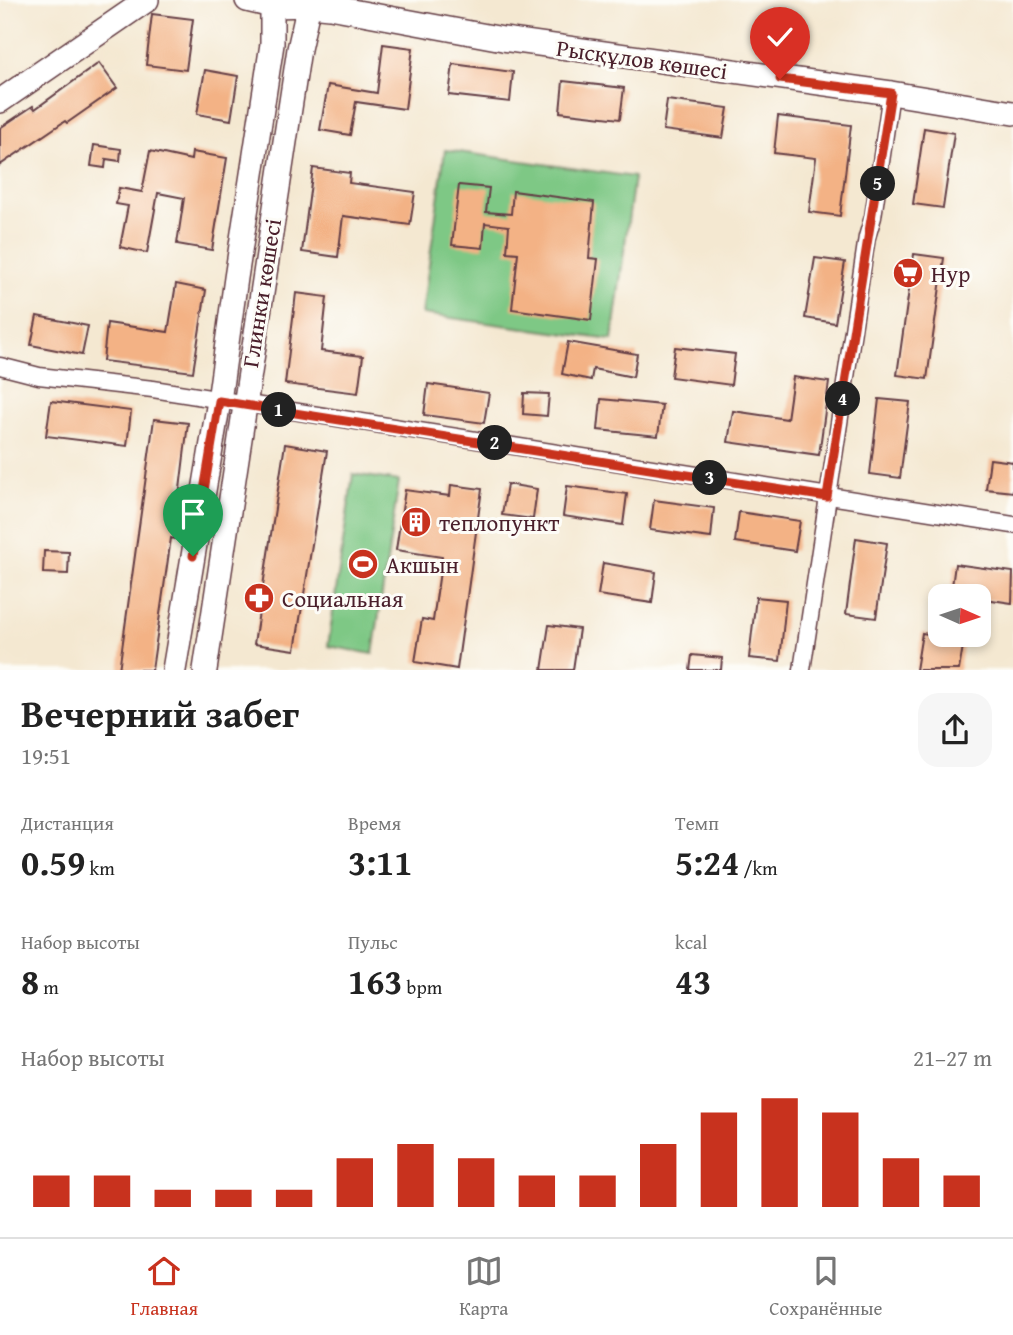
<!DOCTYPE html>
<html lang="ru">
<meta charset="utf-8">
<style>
:root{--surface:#fff;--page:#f6f6f6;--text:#222;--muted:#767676;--line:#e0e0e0;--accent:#c8321e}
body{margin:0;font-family:"Gentium Book Plus",serif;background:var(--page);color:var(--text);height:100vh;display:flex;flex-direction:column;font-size:26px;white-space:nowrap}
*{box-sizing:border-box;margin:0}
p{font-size:23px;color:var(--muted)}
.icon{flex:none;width:38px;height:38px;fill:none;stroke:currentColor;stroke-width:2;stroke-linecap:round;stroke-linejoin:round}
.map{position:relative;height:670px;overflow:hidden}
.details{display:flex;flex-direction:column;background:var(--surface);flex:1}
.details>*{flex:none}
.needle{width:46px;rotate:93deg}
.controls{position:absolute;left:928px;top:584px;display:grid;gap:14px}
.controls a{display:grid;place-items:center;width:63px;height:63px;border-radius:14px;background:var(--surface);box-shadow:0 4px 10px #0003;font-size:35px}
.pin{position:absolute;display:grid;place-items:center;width:60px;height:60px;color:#fff;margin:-72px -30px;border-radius:50% 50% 50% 0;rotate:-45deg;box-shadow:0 0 7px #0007}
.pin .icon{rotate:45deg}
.km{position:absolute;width:35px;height:35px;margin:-18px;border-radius:50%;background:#222;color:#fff;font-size:19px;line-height:35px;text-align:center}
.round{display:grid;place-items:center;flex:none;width:74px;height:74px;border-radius:21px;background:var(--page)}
.headline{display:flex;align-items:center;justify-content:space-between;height:119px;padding:0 21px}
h1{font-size:38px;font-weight:600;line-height:52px}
.stats{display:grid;grid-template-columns:repeat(3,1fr);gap:10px;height:119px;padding:7px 21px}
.stats div{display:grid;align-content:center}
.stats b{font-size:35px;font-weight:600}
.stats small{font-size:19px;font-weight:400}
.stats p{font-size:19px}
.chart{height:196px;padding:14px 21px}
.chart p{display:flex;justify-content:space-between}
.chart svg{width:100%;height:126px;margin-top:7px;stroke:var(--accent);stroke-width:6}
.tabs{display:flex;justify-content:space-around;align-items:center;height:98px;border-top:2px solid var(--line);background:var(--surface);font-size:19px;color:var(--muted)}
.tabs a{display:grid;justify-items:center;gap:4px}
.tabs .current{color:var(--accent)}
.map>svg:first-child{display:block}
.green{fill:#7ec885;stroke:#647458;stroke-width:2}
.building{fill:#f3b285}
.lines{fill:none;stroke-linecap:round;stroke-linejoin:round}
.street-casing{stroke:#643d44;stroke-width:19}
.secondary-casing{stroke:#643d44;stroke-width:26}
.street{stroke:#fff;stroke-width:16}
.secondary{stroke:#fff;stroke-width:23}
.route-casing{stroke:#fff;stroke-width:14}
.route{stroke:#c8321e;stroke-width:9}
.labels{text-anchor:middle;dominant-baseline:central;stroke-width:6;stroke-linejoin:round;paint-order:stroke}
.street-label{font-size:23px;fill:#4a1f2b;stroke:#fdfcf7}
.poi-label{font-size:23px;fill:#4a1f2b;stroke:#fdfcf7;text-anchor:start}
</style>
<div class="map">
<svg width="1013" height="670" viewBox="0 0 1013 670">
<rect width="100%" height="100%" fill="#fdfcf7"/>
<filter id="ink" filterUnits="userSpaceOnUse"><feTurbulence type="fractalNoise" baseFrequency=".0143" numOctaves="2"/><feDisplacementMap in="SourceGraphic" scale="14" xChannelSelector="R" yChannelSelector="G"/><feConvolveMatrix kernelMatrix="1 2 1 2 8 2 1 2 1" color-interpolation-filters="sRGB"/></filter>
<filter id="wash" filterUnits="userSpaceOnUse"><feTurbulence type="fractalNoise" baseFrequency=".00686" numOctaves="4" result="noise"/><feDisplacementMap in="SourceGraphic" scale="28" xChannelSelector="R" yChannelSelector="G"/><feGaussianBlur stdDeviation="1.57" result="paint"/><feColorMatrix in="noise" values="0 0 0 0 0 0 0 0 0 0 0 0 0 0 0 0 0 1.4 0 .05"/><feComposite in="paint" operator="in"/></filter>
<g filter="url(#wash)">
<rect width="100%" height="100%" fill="#f4e8d1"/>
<g class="green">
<path d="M445,150L634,177L612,340L422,314Z"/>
<path d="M353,474L399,481L373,654L328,646Z"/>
</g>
<g id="blocks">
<g class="building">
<path d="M152,14L193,19L186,70L146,65Z"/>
<path d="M383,44L413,48L405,109L356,102L350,135L320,130L328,85L377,93Z"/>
<path d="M99,63L117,88L67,123L65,121L0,165V128L33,106L35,109Z"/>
<path d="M453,64L513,72L510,102L449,95Z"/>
<path d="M205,70L238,76L231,120L197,114Z"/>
<path d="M563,81L624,88L620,119L560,112Z"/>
<path d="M667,100L728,108L723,138L663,130Z"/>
<path d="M778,116L851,125L840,216L809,212L816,158L774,153Z"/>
<path d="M924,128L954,133L943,208L913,204Z"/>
<path d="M94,145L121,149L120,161L106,159L105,168L91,166Z"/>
<path d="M150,151L191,160L192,152L227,158L212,250L177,244L184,198L158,193L147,253L120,247L128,206L116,204L119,188L142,192Z"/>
<path d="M313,168L350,173L349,183L415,192L410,225L343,216L338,257L302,252Z"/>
<path d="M459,185L489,188L486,212L511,214L513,191L594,202L589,258L598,259L591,320L512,309L518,253L507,252L509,226L485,223L483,248L452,245Z"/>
<path d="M914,254L944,258L927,379L897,375Z"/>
<path d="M815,258L845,262L835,323L805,318Z"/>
<path d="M176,284L206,290L193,372L103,361L107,323L168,332Z"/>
<path d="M296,293L327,297L321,351L363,356L358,393L285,384Z"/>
<path d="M37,316L88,326L82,355L31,345Z"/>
<path d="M568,342L637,354L633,377L593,369L591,380L562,374Z"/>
<path d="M675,347L735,354L731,385L671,377Z"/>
<path d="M793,377L829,382L819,455L728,442L733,411L787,419Z"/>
<path d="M428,384L489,393L484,423L424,415Z"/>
<path d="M524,393L549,394L547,416L523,414Z"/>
<path d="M601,399L662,405L658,436L598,430Z"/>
<path d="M879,399L910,402L900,478L870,474Z"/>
<path d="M51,401L131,411L127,446L46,436Z"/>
<path d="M154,419L188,423L174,539L171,538L152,670H119Z"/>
<path d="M285,444L327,451L295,650L254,644Z"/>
<path d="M990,459L1013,462V492L986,489Z"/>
<path d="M507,484L537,489L533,519L502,515Z"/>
<path d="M451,485L482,489L457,669L415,662L422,619L433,621L442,557L396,550L405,490L450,496Z"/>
<path d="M567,486L627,494L623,525L563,516Z"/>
<path d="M654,500L714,508L711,538L650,530Z"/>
<path d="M739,512L800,521L795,551L735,542Z"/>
<path d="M856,538L887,543L876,618L846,614Z"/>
<path d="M44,551L69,552L68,574L43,573Z"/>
<path d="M603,563L656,572L652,603L598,595Z"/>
<path d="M955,564L1013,572L1012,603L951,594Z"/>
<path d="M756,597L786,600L780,661L749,658Z"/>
<path d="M549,625L579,629L573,670H542Z"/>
<path d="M922,633L964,640L959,670H916Z"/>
<path d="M692,655L722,658L721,670H690Z"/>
</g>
</g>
</g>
<g filter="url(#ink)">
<use href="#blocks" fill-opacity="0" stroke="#643d44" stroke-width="2"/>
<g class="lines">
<g class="street-casing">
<g id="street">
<path d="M0,366L39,376L153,389L1013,525"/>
<path d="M802,670L867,237L873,217L891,93"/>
</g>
</g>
<g class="secondary-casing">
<g id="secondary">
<path d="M247,0L272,6L310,5L330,7L503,39L891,93L1013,113"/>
<path d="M0,101L147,0"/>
<path d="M174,670L219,401L236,278L272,44V0"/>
<path d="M205,670L299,49L310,0"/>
</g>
</g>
<use href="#street" class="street"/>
<use href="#secondary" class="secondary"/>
</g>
</g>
<g class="lines" filter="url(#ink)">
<g class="route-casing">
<path id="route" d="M193,556L219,401L827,497L891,93L780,79"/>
</g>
<use href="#route" class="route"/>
</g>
<defs>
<g id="supermarket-disc" transform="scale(1.575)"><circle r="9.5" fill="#c8321e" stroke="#fdfcf7"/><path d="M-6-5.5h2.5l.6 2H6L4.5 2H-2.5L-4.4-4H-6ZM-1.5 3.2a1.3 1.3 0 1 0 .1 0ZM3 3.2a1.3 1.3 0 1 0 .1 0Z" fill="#fff"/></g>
<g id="building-disc" transform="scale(1.575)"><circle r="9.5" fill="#c8321e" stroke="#fdfcf7"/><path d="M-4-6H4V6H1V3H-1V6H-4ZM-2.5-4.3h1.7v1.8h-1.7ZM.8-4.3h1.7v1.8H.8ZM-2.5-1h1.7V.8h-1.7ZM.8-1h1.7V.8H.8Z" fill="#fff"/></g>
<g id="stadium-disc" transform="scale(1.575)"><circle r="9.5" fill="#c8321e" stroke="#fdfcf7"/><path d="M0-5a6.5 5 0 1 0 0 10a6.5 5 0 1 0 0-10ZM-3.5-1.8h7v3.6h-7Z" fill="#fff"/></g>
<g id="pharmacy-disc" transform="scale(1.575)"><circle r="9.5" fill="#c8321e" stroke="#fdfcf7"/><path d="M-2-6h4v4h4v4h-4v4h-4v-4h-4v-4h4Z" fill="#fff"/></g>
</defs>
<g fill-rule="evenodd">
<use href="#supermarket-disc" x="908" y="273"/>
<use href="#building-disc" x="416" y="522"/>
<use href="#stadium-disc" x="363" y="564"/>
<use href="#pharmacy-disc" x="259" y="598"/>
</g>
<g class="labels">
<g class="street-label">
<text transform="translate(642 59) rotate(8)">Рысқұлов көшесі</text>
<text transform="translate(261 293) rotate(-81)">Глинки көшесі</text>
</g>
<g class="poi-label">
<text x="931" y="273">Нур</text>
<text x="439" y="522">теплопункт</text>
<text x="386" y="564">Акшын</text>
<text x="282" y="598">Социальная</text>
</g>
</g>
</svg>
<div class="controls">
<a><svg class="needle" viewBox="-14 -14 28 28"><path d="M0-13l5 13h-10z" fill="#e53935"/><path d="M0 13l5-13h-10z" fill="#767676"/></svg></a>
</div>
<div class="pin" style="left:193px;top:556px;background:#1e9e55"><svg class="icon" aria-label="arrive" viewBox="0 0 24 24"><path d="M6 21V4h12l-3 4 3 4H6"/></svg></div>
<div class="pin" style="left:780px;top:79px;background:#d93025"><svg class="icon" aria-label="check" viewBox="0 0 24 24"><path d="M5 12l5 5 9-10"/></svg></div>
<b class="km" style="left:279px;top:410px">1</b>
<b class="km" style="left:495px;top:443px">2</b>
<b class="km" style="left:710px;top:478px">3</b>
<b class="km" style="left:843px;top:399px">4</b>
<b class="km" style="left:878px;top:184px">5</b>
</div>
<section class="details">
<div class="headline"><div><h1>Вечерний забег</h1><p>19:51</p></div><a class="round"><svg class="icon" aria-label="share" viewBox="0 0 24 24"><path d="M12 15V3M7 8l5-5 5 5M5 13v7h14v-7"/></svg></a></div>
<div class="stats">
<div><p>Дистанция</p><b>0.59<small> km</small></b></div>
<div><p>Время</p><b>3:11</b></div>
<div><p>Темп</p><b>5:24<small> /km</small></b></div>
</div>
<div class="stats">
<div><p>Набор высоты</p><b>8<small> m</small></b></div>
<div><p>Пульс</p><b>163<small> bpm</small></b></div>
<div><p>kcal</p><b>43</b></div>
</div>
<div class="chart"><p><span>Набор высоты</span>21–27 m</p>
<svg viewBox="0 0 160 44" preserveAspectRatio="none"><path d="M5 44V33M15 44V33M25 44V38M35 44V38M45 44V38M55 44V27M65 44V22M75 44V27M85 44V33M95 44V33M105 44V22M115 44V11M125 44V6M135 44V11M145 44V27M155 44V33"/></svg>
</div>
</section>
<nav class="tabs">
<a class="current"><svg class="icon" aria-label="home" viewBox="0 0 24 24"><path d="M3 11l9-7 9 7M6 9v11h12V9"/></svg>Главная</a>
<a><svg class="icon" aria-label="map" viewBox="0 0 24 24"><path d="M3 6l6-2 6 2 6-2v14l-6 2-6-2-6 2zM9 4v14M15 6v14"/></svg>Карта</a>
<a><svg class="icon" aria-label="saved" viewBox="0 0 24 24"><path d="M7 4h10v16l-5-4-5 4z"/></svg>Сохранённые</a>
</nav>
